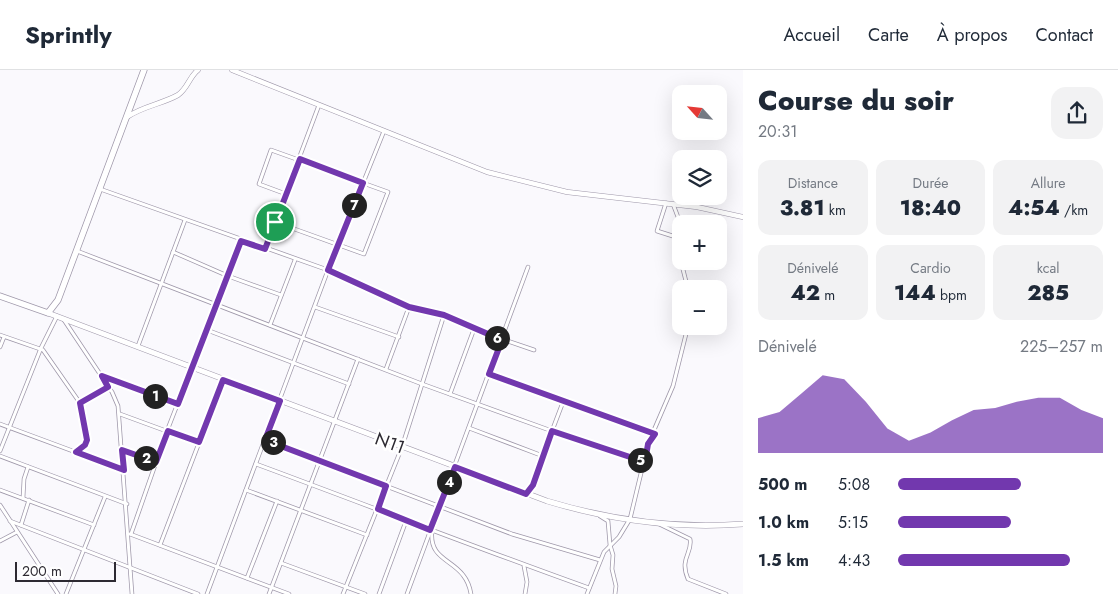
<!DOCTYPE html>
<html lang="fr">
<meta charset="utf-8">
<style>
:root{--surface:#fff;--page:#f2f2f3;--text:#1f2937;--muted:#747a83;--line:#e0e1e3;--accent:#7238ae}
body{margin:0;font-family:Jost,sans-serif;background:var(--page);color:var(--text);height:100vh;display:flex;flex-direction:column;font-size:19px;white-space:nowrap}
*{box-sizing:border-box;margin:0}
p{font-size:16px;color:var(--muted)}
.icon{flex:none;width:28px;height:28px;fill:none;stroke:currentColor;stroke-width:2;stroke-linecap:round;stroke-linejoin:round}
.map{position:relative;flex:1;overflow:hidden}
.sheet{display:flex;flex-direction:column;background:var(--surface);width:375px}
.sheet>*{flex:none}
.needle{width:32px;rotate:297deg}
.buttons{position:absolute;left:672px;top:15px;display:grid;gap:10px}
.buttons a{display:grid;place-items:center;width:55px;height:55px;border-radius:10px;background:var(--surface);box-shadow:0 5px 20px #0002;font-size:25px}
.scale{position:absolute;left:15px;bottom:12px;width:101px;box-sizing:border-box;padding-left:5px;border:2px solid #2d2a32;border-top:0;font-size:14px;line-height:18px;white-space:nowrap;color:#2d2a32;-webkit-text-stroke:4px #fff;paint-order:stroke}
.pin{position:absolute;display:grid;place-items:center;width:42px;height:42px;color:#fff;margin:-21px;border:2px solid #fff;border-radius:50%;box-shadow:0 1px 5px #0007}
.km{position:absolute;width:25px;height:25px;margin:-12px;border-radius:50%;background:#222;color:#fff;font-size:14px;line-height:25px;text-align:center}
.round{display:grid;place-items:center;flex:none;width:52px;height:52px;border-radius:15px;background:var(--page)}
.summary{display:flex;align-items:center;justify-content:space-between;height:85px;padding:0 15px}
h1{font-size:28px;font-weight:800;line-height:38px}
.stats{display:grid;grid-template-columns:repeat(3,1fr);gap:8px;height:85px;padding:5px 15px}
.stats div{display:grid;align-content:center;border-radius:12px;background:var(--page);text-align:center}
.stats b{font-size:21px;font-weight:800}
.stats small{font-size:14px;font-weight:400}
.stats p{font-size:14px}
.chart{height:140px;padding:10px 15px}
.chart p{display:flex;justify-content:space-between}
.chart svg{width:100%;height:90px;margin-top:5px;fill:var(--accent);opacity:.7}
ul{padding:0 15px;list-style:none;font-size:16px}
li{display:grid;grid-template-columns:80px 60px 1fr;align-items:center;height:38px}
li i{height:12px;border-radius:6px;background:var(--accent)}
header{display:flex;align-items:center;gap:30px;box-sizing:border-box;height:70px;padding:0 25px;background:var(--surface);border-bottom:1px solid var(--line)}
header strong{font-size:24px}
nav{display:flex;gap:28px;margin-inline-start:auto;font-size:18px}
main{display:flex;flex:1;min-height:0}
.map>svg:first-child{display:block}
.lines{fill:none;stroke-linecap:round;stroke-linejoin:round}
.street-casing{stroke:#9f98aa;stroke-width:4.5}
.secondary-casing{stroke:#9f98aa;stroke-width:5.5}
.primary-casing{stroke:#9f98aa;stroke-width:6}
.highway-casing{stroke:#9f98aa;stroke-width:7}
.street{stroke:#fff;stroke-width:3}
.secondary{stroke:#fff;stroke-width:4.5}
.primary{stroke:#fff;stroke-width:5}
.highway{stroke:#fff;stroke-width:5.5}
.route-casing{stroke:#fff;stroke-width:10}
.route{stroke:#7238ae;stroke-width:6}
.labels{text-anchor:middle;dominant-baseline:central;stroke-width:5;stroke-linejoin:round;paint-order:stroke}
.street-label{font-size:18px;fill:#2d2a32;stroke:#fff}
</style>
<header>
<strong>Sprintly</strong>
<nav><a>Accueil</a><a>Carte</a><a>À propos</a><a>Contact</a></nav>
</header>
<main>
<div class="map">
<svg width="743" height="524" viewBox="0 0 743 524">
<rect width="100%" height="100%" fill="#faf9fd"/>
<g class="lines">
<g class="street-casing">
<g id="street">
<path d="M100,119L328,200L409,237L444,245L502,269L534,280"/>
<path d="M666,133L657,161L679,168"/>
<path d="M673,134L681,155L678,180L688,219"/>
<path d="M275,152L364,184L388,122L271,80L259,114L286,124"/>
<path d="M265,179L319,35"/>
<path d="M77,181L422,314L552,361L563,332"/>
<path d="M173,182L228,206L281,225"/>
<path d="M315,237L399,267"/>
<path d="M64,250L112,322L118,336L132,524"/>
<path d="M270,255L295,190"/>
<path d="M207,260L349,314"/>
<path d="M0,265L43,280L80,333L87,370L85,375L77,382"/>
<path d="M138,276L185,150"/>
<path d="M0,277L4,267"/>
<path d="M386,299L409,237"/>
<path d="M489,304L655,364"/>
<path d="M102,306L178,334"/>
<path d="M450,324L474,259"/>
<path d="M80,333L108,317"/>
<path d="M120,344L199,373"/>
<path d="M0,354L124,400"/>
<path d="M469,358L543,386"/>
<path d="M265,370L512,464L600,490"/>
<path d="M122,380L156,392"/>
<path d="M0,381L41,278L57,246"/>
<path d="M0,386L127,434"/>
<path d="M256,394C367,435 477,478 589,518"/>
<path d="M0,420L94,455"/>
<path d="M246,420L367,465"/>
<path d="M526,424L533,415L552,361L645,392"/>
<path d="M23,428L24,409L28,397"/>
<path d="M0,435L58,524"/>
<path d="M600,446L608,451L610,475L613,485L612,499L616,516L615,524"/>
<path d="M10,451L198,524"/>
<path d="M657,453L690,469C693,483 679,488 688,509L726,524"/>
<path d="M21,455L29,430"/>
<path d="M432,461C429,488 451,489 463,505C467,510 470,518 471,524"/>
<path d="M130,464L289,524"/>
<path d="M131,464L167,361L241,171"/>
<path d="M0,471L17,462"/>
<path d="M160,475L223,310"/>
<path d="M281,493L365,524"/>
<path d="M524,496L527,512L525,524"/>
<path d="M247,508L277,431"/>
<path d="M66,524L105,427"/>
<path d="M207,524L328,200L384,61"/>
<path d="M269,524L358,289"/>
<path d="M343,524L402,377L444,245"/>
<path d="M379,524L406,451"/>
<path d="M407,524L528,197"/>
<path d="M587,524L604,482L619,467L630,449L648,374L673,316L688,256"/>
</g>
</g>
<g class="secondary-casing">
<g id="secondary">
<path d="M232,0L487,102L567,122L697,137L743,147"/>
<path d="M127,47C143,36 162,34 178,25C188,18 189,7 198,0"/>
</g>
</g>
<g class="primary-casing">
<path id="primary" d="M48,243L547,431C610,450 677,459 743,454"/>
</g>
<g class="highway-casing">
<path id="highway" d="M0,226L48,243L58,230L144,0"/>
</g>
<use href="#street" class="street"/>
<use href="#secondary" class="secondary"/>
<use href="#primary" class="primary"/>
<use href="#highway" class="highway"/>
</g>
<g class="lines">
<g class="route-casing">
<path id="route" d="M300,89L363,113L328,200L409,237L444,245L502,270L489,304L655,364L648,374L645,392L552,361L533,415L526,424L455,397L430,460L378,439L386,416L265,370L280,331L223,310L199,372L168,361L156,392L122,380L124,400L76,382L85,375L87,370L80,333L108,317L102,306L178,334L241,171L265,179Z"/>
</g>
<use href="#route" class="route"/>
</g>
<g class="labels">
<g class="street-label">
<text transform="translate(390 373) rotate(20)">N11</text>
</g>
</g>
</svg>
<div class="buttons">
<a><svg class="needle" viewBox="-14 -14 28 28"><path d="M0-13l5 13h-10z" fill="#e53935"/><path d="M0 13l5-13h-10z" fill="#747a83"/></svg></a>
<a><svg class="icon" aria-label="layers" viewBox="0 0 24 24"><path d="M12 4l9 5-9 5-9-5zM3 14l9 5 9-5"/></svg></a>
<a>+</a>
<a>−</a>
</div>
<div class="scale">200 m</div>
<div class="pin" style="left:275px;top:152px;background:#1e9e55"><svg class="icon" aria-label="arrive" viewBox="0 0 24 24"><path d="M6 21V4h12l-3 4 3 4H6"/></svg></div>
<b class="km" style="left:155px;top:326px">1</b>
<b class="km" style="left:146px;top:388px">2</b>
<b class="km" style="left:273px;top:372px">3</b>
<b class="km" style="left:449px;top:412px">4</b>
<b class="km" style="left:640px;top:390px">5</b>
<b class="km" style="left:497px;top:268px">6</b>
<b class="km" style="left:354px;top:135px">7</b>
</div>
<section class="sheet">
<div class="summary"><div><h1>Course du soir</h1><p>20:31</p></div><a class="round"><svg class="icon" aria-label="share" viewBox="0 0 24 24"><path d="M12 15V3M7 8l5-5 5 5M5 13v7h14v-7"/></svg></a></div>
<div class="stats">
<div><p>Distance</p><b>3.81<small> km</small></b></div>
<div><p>Durée</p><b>18:40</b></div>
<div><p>Allure</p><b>4:54<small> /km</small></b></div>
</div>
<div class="stats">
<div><p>Dénivelé</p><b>42<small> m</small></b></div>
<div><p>Cardio</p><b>144<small> bpm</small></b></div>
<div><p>kcal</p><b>285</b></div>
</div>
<div class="chart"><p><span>Dénivelé</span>225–257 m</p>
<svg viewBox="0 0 160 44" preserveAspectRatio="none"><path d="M0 44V27L10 24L20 15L30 6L40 8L50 19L60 32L70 38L80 34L90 28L100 23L110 22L120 19L130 17L140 17L150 23L160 27V44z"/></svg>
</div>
<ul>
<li><b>500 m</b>5:08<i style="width:60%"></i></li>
<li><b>1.0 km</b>5:15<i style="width:55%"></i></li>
<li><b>1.5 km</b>4:43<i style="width:84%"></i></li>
</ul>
</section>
</main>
